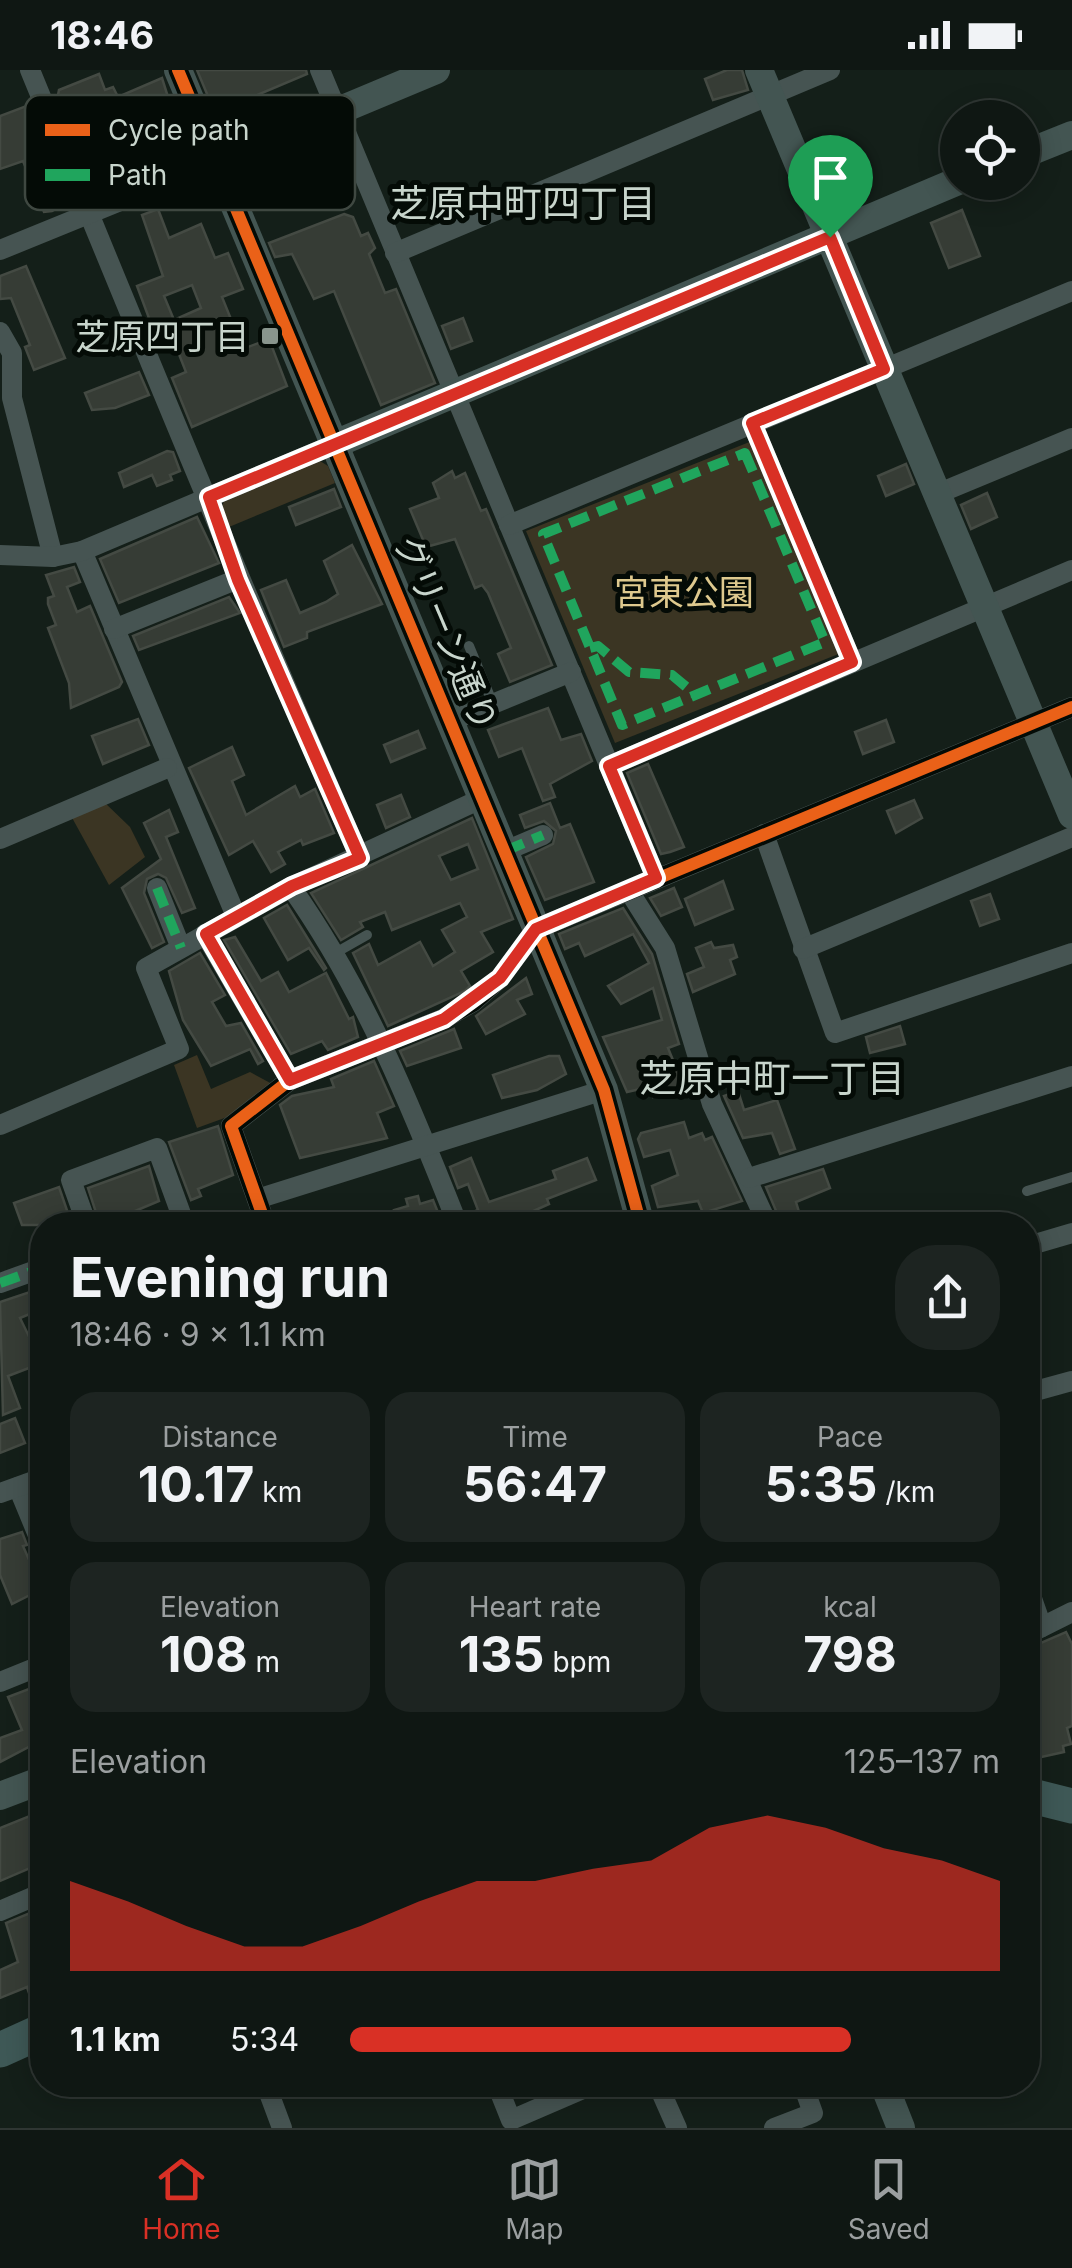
<!DOCTYPE html>
<meta charset="utf-8">
<style>
:root{--surface:#0f1713;--page:#1d2421;--text:#f1f3f6;--muted:#9b9fa0;--line:#2f3633;--accent:#d93025}
body{margin:0;font-family:Inter,"Noto Sans JP",sans-serif;background:var(--page);color:var(--text);height:100vh;display:flex;flex-direction:column;font-size:38px;white-space:nowrap}
*{box-sizing:border-box;margin:0}
p{font-size:32px;color:var(--muted)}
.icon{flex:none;width:55px;height:55px;fill:none;stroke:currentColor;stroke-width:2;stroke-linecap:round;stroke-linejoin:round}
.map{position:relative;flex:1;overflow:hidden}
.sheet{position:absolute;left:30px;top:1142px;width:1010px;height:885px;display:flex;flex-direction:column;background:var(--surface);border-radius:40px;box-shadow:0 5px 25px #0003,0 0 0 2px var(--line)}
.sheet>*{flex:none}
.fabs{position:absolute;left:940px;top:30px;display:grid;gap:20px}
.fabs a{display:grid;place-items:center;width:100px;height:100px;border-radius:50%;background:var(--surface);box-shadow:0 5px 25px #0003,0 0 0 2px var(--line);font-size:50px}
.pin{position:absolute;display:grid;place-items:center;width:85px;height:85px;color:#fff;margin:-102px -42px;border-radius:50% 50% 50% 0;rotate:-45deg;box-shadow:0 0 10px #0007}
.pin .icon{rotate:45deg}
.round{display:grid;place-items:center;flex:none;width:105px;height:105px;border-radius:40px;background:var(--page)}
.head{display:flex;align-items:center;justify-content:space-between;height:170px;padding:0 40px}
h1{font-size:55px;font-weight:700;line-height:75px}
.metrics{display:grid;grid-template-columns:repeat(3,1fr);gap:15px;height:170px;padding:10px 40px}
.metrics div{display:grid;align-content:center;border-radius:25px;background:var(--page);text-align:center}
.metrics b{font-size:50px;font-weight:700}
.metrics small{font-size:28px;font-weight:400}
.metrics p{font-size:28px}
.chart{height:280px;padding:20px 40px}
.chart p{display:flex;justify-content:space-between}
.chart svg{width:100%;height:180px;margin-top:10px;fill:var(--accent);opacity:.7}
ul{padding:0 40px;list-style:none;font-size:32px}
li{display:grid;grid-template-columns:160px 120px 1fr;align-items:center;height:75px}
li i{height:25px;border-radius:12px;background:var(--accent)}
.status{display:flex;justify-content:space-between;align-items:center;height:70px;padding:0 50px;background:var(--surface);direction:ltr}
.status svg{height:28px;fill:currentColor}
.tab-bar{display:flex;justify-content:space-around;align-items:center;height:140px;border-top:2px solid var(--line);background:var(--surface);font-size:28px;color:var(--muted)}
.tab-bar a{display:grid;justify-items:center;gap:5px}
.tab-bar .selected{color:var(--accent)}
.map>svg:first-child{display:block}
.green{fill:#3b3523}
.building{fill:#363c35;stroke:#444a43;stroke-width:2.5;fill-rule:evenodd}
.lines{fill:none;stroke-linecap:round;stroke-linejoin:round}
.lane{stroke:#465452;stroke-width:10}
.street{stroke:#465452;stroke-width:20}
.secondary{stroke:#435552;stroke-width:28}
.highway{stroke:#3e5856;stroke-width:35}
.quiet{stroke:#20a55d;stroke-width:10;stroke-dasharray:20 10;stroke-linecap:butt}
.cycleway-casing{stroke:#040b06;stroke-width:19}
.cycleway{stroke:#ea6118;stroke-width:12}
.route-casing{stroke:#fff;stroke-width:20}
.route{stroke:#d93025;stroke-width:12}
.poi-dot{fill:#89958d;stroke:#040b06;stroke-width:4}
.labels{text-anchor:middle;dominant-baseline:central;stroke-width:10;stroke-linejoin:round;paint-order:stroke}
.poi-label{font-size:35px;fill:#c8d5cc;stroke:#040b06;text-anchor:end}
.park-label{font-size:35px;fill:#dec98e;stroke:#040b06}
.street-label{font-size:35px;fill:#c8d5cc;stroke:#040b06}
.neighbourhood-label{font-size:38px;fill:#c8d5cc;stroke:#040b06}
.key{fill:#040b06;stroke:#3f4841;stroke-width:2.5}
.key-label{font-size:28px;fill:#c8d5cc}
</style>
<div class="status"><b>18:46</b><svg viewBox="0 0 49 12"><path d="M0 12V9h3v3zM5 12V6h3v6zM10 12V3h3v9zM15 12V0h3v12zM26 1h20v11H26zM47 4h2v5h-2z"/></svg></div>
<div class="map">
<svg width="1072" height="2058" viewBox="0 0 1072 2058">
<rect width="100%" height="100%" fill="#141f19"/>
<g class="green">
<path d="M752,371L841,583L615,673L526,461Z"/>
<path d="M320,391L328,396L335,413L229,457L222,438L224,430Z"/>
<path d="M103,731L130,757L145,787L109,815L70,744Z"/>
<path d="M197,985L211,1019L250,1002L274,1015L230,1046L197,1058L174,995Z"/>
</g>
<g class="building">
<path d="M197,0H306L307,4L215,43Z"/>
<path d="M727,0H742L748,20L713,30L705,9Z"/>
<path d="M99,4L105,20L113,17L118,27L162,8L174,46L171,47L174,57L140,70L130,48L92,63L102,87L130,76L138,98L105,111L99,95L85,99L58,25L59,20Z"/>
<path d="M29,35L67,133L52,141L44,142L23,91L0,99V46Z"/>
<path d="M158,139L169,168L201,154L215,188L228,183L243,219L222,227L243,279L269,269L287,316L192,357L172,308L186,302L173,269L159,275L137,216L163,206L142,145ZM192,215L201,238L174,250L164,226Z"/>
<path d="M962,140L980,186L949,198L931,153Z"/>
<path d="M344,144L353,147L361,166L368,163L375,178L369,184L385,223L396,219L435,313L381,335L334,221L314,229L292,184L275,187L269,173Z"/>
<path d="M26,196L65,288L34,300L25,277L30,275L11,228L0,229V206Z"/>
<path d="M463,248L472,271L451,279L442,256Z"/>
<path d="M139,302L149,325L115,338L92,340L85,323Z"/>
<path d="M167,381L173,382L180,401L170,405L172,410L157,416L152,405L124,417L119,403Z"/>
<path d="M906,394L914,414L886,426L878,406Z"/>
<path d="M452,401L455,408L465,403L481,441L486,439L552,595L510,612L498,584L511,578L488,523L482,515L475,518L455,469L426,477L410,439L439,428L433,413Z"/>
<path d="M334,419L341,437L296,455L289,437Z"/>
<path d="M987,423L997,447L971,459L961,435Z"/>
<path d="M197,447L219,493L119,533L100,489Z"/>
<path d="M352,475L382,534L307,562V568L284,577L261,520L286,510L300,543L326,532L338,524L324,491Z"/>
<path d="M74,497L80,512L67,517L77,542L90,536L122,612L119,617L71,638L69,613L48,558L56,555L48,534V528L54,526L46,505Z"/>
<path d="M229,527L240,543L139,580L133,566Z"/>
<path d="M548,638L561,670L581,664L592,691L550,714L555,727L543,731L522,678L499,687L488,660Z"/>
<path d="M138,649L149,675L103,694L92,666Z"/>
<path d="M886,650L894,672L863,684L855,662Z"/>
<path d="M418,661L425,678L391,692L384,675Z"/>
<path d="M232,677L244,705L232,711L246,745L295,716L300,727L315,719L334,763L303,775L301,770L278,782L285,794L271,802L253,771L229,785L189,698Z"/>
<path d="M648,694L684,777L670,782L661,784L627,703Z"/>
<path d="M401,725L410,747L386,758L377,735Z"/>
<path d="M914,730L922,748L896,763L887,741Z"/>
<path d="M550,733L560,758L570,754L594,812L545,830L526,787L553,774L556,761L544,751L525,758L520,745Z"/>
<path d="M169,740L178,762L166,767L195,838L182,843L166,808L158,804L147,809L144,823L164,872L152,878L122,818L161,789L144,753Z"/>
<path d="M472,748L513,849L481,862L493,882L461,901L470,916L465,921L388,956L353,883L369,874L378,895L420,872L433,896L455,882L442,860L467,847L460,833L392,860L385,842L360,852L363,857L341,870L311,823ZM468,774L478,799L451,810L439,786Z"/>
<path d="M723,811L733,839L695,855L685,829Z"/>
<path d="M674,818L682,837L661,846L650,828Z"/>
<path d="M990,824L999,849L980,856L971,831Z"/>
<path d="M287,835L326,898L324,900L309,878L288,890L264,848Z"/>
<path d="M623,838L652,884L679,974L668,978L684,1017L653,1027L649,1017L627,1022L603,967L662,950L653,918L621,934L608,916L649,893L633,864L585,886L579,873L565,879L559,864Z"/>
<path d="M235,867L261,911L278,902L289,922L326,903L349,949L353,947L358,967L328,980L322,971L291,984L224,870Z"/>
<path d="M711,872L714,878L733,875L737,887L730,890L735,904L693,922L687,904L704,897L696,878Z"/>
<path d="M200,883L225,925L212,932L226,956L241,953L263,991L258,994L250,979L211,996L183,950L169,901Z"/>
<path d="M526,908L532,924L517,930L525,944L486,964L476,946Z"/>
<path d="M900,956L905,974L870,983L866,967Z"/>
<path d="M454,959L461,978L407,996L400,981Z"/>
<path d="M549,986H559L566,1004L537,1020L502,1028L493,1005Z"/>
<path d="M374,991L394,1036L377,1043L387,1068L300,1088L280,1035L292,1026L334,1017L331,1009Z"/>
<path d="M738,1021L744,1040L777,1030L795,1079L780,1084L772,1063L743,1068L724,1026Z"/>
<path d="M684,1052L689,1068L702,1063L705,1070L712,1067L742,1131L703,1143L698,1131L658,1137L652,1116L678,1105L670,1080L644,1087L638,1069L641,1063Z"/>
<path d="M218,1056L233,1105L198,1119L201,1126L191,1130L169,1072Z"/>
<path d="M471,1088L489,1132L556,1109L553,1101L587,1088L596,1110L547,1129L549,1134L529,1143L492,1155H472L468,1144L478,1140L468,1114L458,1118L450,1097Z"/>
<path d="M149,1096L159,1131L128,1144L131,1151L100,1155L88,1118Z"/>
<path d="M823,1099L830,1118L796,1132L803,1155H782L766,1117Z"/>
<path d="M59,1117L72,1155H22L14,1133Z"/>
<path d="M418,1126L420,1134L433,1130L441,1150L398,1155L394,1140L408,1136L406,1129Z"/>
<path d="M42,1218V1239L20,1248L42,1293L8,1306L20,1338L3,1345L0,1232Z"/>
<path d="M15,1348L25,1373L0,1383V1354Z"/>
<path d="M22,1462L27,1475L23,1476L42,1519L12,1534L0,1505V1469Z"/>
<path d="M1066,1562L1072,1574V1656L1067,1658L1071,1674L1063,1676L1064,1682L1028,1690L1029,1578Z"/>
<path d="M42,1614V1670L0,1692V1668L22,1660L8,1627Z"/>
<path d="M42,1741V1757L37,1759L42,1793L0,1811V1758Z"/>
<path d="M42,1838V1858L30,1863L42,1898V1929L32,1932L27,1917L0,1928V1900L18,1892L6,1853Z"/>
</g>
<g class="lines">
<g class="lane">
<path d="M469,576L493,634"/>
<path d="M337,882L367,865"/>
<path d="M1027,1121L1072,1107"/>
</g>
<g class="street">
<path d="M30,0C138,263 246,527 360,788"/>
<path d="M320,0L656,808"/>
<path d="M0,180L216,92"/>
<path d="M395,183L830,0"/>
<path d="M0,262L12,283V328L53,487"/>
<path d="M752,353L852,592"/>
<path d="M937,424L1072,368"/>
<path d="M509,455L1072,221"/>
<path d="M82,481L236,846"/>
<path d="M0,485L53,487L82,481L335,374"/>
<path d="M114,559L238,509"/>
<path d="M451,651L571,602"/>
<path d="M609,696L1072,500"/>
<path d="M764,764L835,963L1072,883"/>
<path d="M0,769L167,698"/>
<path d="M505,781L543,765"/>
<path d="M291,817C365,922 411,1036 458,1155"/>
<path d="M157,818L181,878"/>
<path d="M629,821L665,878L712,1034L768,1155"/>
<path d="M205,864L290,1010"/>
<path d="M803,879L1072,767"/>
<path d="M0,1055L179,979L146,898L291,817L483,728"/>
<path d="M749,1108L1072,1006"/>
<path d="M257,1129L604,1020"/>
<path d="M87,1155L71,1110L157,1078L185,1155"/>
<path d="M266,1155L231,1056L290,1010L443,949L473,932L500,908L536,859L1072,637"/>
<path d="M1028,1176L1072,1163"/>
<path d="M0,1213L42,1198"/>
<path d="M1028,1323L1072,1311"/>
<path d="M1028,1383L1030,1382"/>
<path d="M18,1417L42,1475"/>
<path d="M0,1423L42,1408"/>
<path d="M1028,1517L1042,1557"/>
<path d="M1028,1564L1072,1542"/>
<path d="M0,1612L42,1595"/>
<path d="M0,1841L42,1823"/>
<path d="M266,2015L282,2058"/>
<path d="M497,2015L511,2050L592,2015"/>
<path d="M658,2015L677,2058"/>
<path d="M774,2058L813,2043L803,2015"/>
</g>
<g class="secondary">
<path d="M178,0L604,1020L641,1155"/>
<path d="M759,0L1072,745"/>
<path d="M1022,85L1072,65"/>
<path d="M216,92L436,0"/>
<path d="M335,374L958,111"/>
<path d="M0,1726L42,1710"/>
<path d="M884,2015L901,2058"/>
</g>
<g class="highway">
<path d="M1028,1725L1072,1736"/>
<path d="M0,1980L42,1961"/>
</g>
<g class="quiet">
<path d="M745,383L825,572L622,655L543,464Z"/>
<path d="M590,578L598,576L629,602L672,605L696,625"/>
<path d="M505,781L543,765"/>
<path d="M157,818L181,878"/>
<path d="M0,1213L42,1198"/>
</g>
<g class="cycleway-casing">
<g id="cycleway">
<path d="M178,0L604,1020L641,1155"/>
<path d="M266,1155L231,1056L290,1010L443,949L473,932L500,908L536,859L1072,637"/>
</g>
</g>
<use href="#cycleway" class="cycleway"/>
</g>
<g class="lines">
<g class="route-casing">
<path id="route" d="M830,167L884,299L752,353L852,592L609,696L656,808L536,859L500,908L444,949L290,1010L206,864L292,816L360,788L238,510L209,427Z"/>
</g>
<use href="#route" class="route"/>
</g>
<rect class="poi-dot" x="260" y="256" width="20" height="20" rx="5"/>
<g class="labels">
<g class="poi-label">
<text x="250" y="266">芝原四丁目</text>
</g>
<g class="park-label">
<text x="684" y="522">宮東公園</text>
</g>
<g class="street-label">
<text transform="translate(447 563) rotate(67)">グリーン通り</text>
</g>
<g class="neighbourhood-label">
<text x="523" y="133">芝原中町四丁目</text>
<text x="772" y="1008">芝原中町一丁目</text>
</g>
</g>
<rect x="25" y="25" width="330" height="115" rx="15" class="key"/>
<rect x="45" y="54" width="45" height="12" fill="#ea6118"/>
<rect x="45" y="99" width="45" height="12" fill="#20a55d"/>
<g class="key-label">
<text x="108" y="70">Cycle path</text>
<text x="108" y="115">Path</text>
</g>
</svg>
<div class="fabs">
<a><svg class="icon" aria-label="locate" viewBox="0 0 24 24"><circle cx="12" cy="12" r="6"/><path d="M12 2v4M12 18v4M2 12h4M18 12h4"/></svg></a>
</div>
<div class="pin" style="left:830px;top:167px;background:#1e9e55"><svg class="icon" aria-label="arrive" viewBox="0 0 24 24"><path d="M6 21V4h12l-3 4 3 4H6"/></svg></div>
<section class="sheet">
<div class="head"><div><h1>Evening run</h1><p>18:46 · 9 × 1.1 km</p></div><a class="round"><svg class="icon" aria-label="share" viewBox="0 0 24 24"><path d="M12 15V3M7 8l5-5 5 5M5 13v7h14v-7"/></svg></a></div>
<div class="metrics">
<div><p>Distance</p><b>10.17<small> km</small></b></div>
<div><p>Time</p><b>56:47</b></div>
<div><p>Pace</p><b>5:35<small> /km</small></b></div>
</div>
<div class="metrics">
<div><p>Elevation</p><b>108<small> m</small></b></div>
<div><p>Heart rate</p><b>135<small> bpm</small></b></div>
<div><p>kcal</p><b>798</b></div>
</div>
<div class="chart"><p><span>Elevation</span>125–137 m</p>
<svg viewBox="0 0 160 44" preserveAspectRatio="none"><path d="M0 44V22L10 27L20 33L30 38L40 38L50 33L60 27L70 22L80 22L90 19L100 17L110 9L120 6L130 9L140 14L150 17L160 22V44z"/></svg>
</div>
<ul>
<li><b>1.1 km</b>5:34<i style="width:77%"></i></li>
</ul>
</section>
</div>
<nav class="tab-bar">
<a class="selected"><svg class="icon" aria-label="home" viewBox="0 0 24 24"><path d="M3 11l9-7 9 7M6 9v11h12V9"/></svg>Home</a>
<a><svg class="icon" aria-label="map" viewBox="0 0 24 24"><path d="M3 6l6-2 6 2 6-2v14l-6 2-6-2-6 2zM9 4v14M15 6v14"/></svg>Map</a>
<a><svg class="icon" aria-label="saved" viewBox="0 0 24 24"><path d="M7 4h10v16l-5-4-5 4z"/></svg>Saved</a>
</nav>
